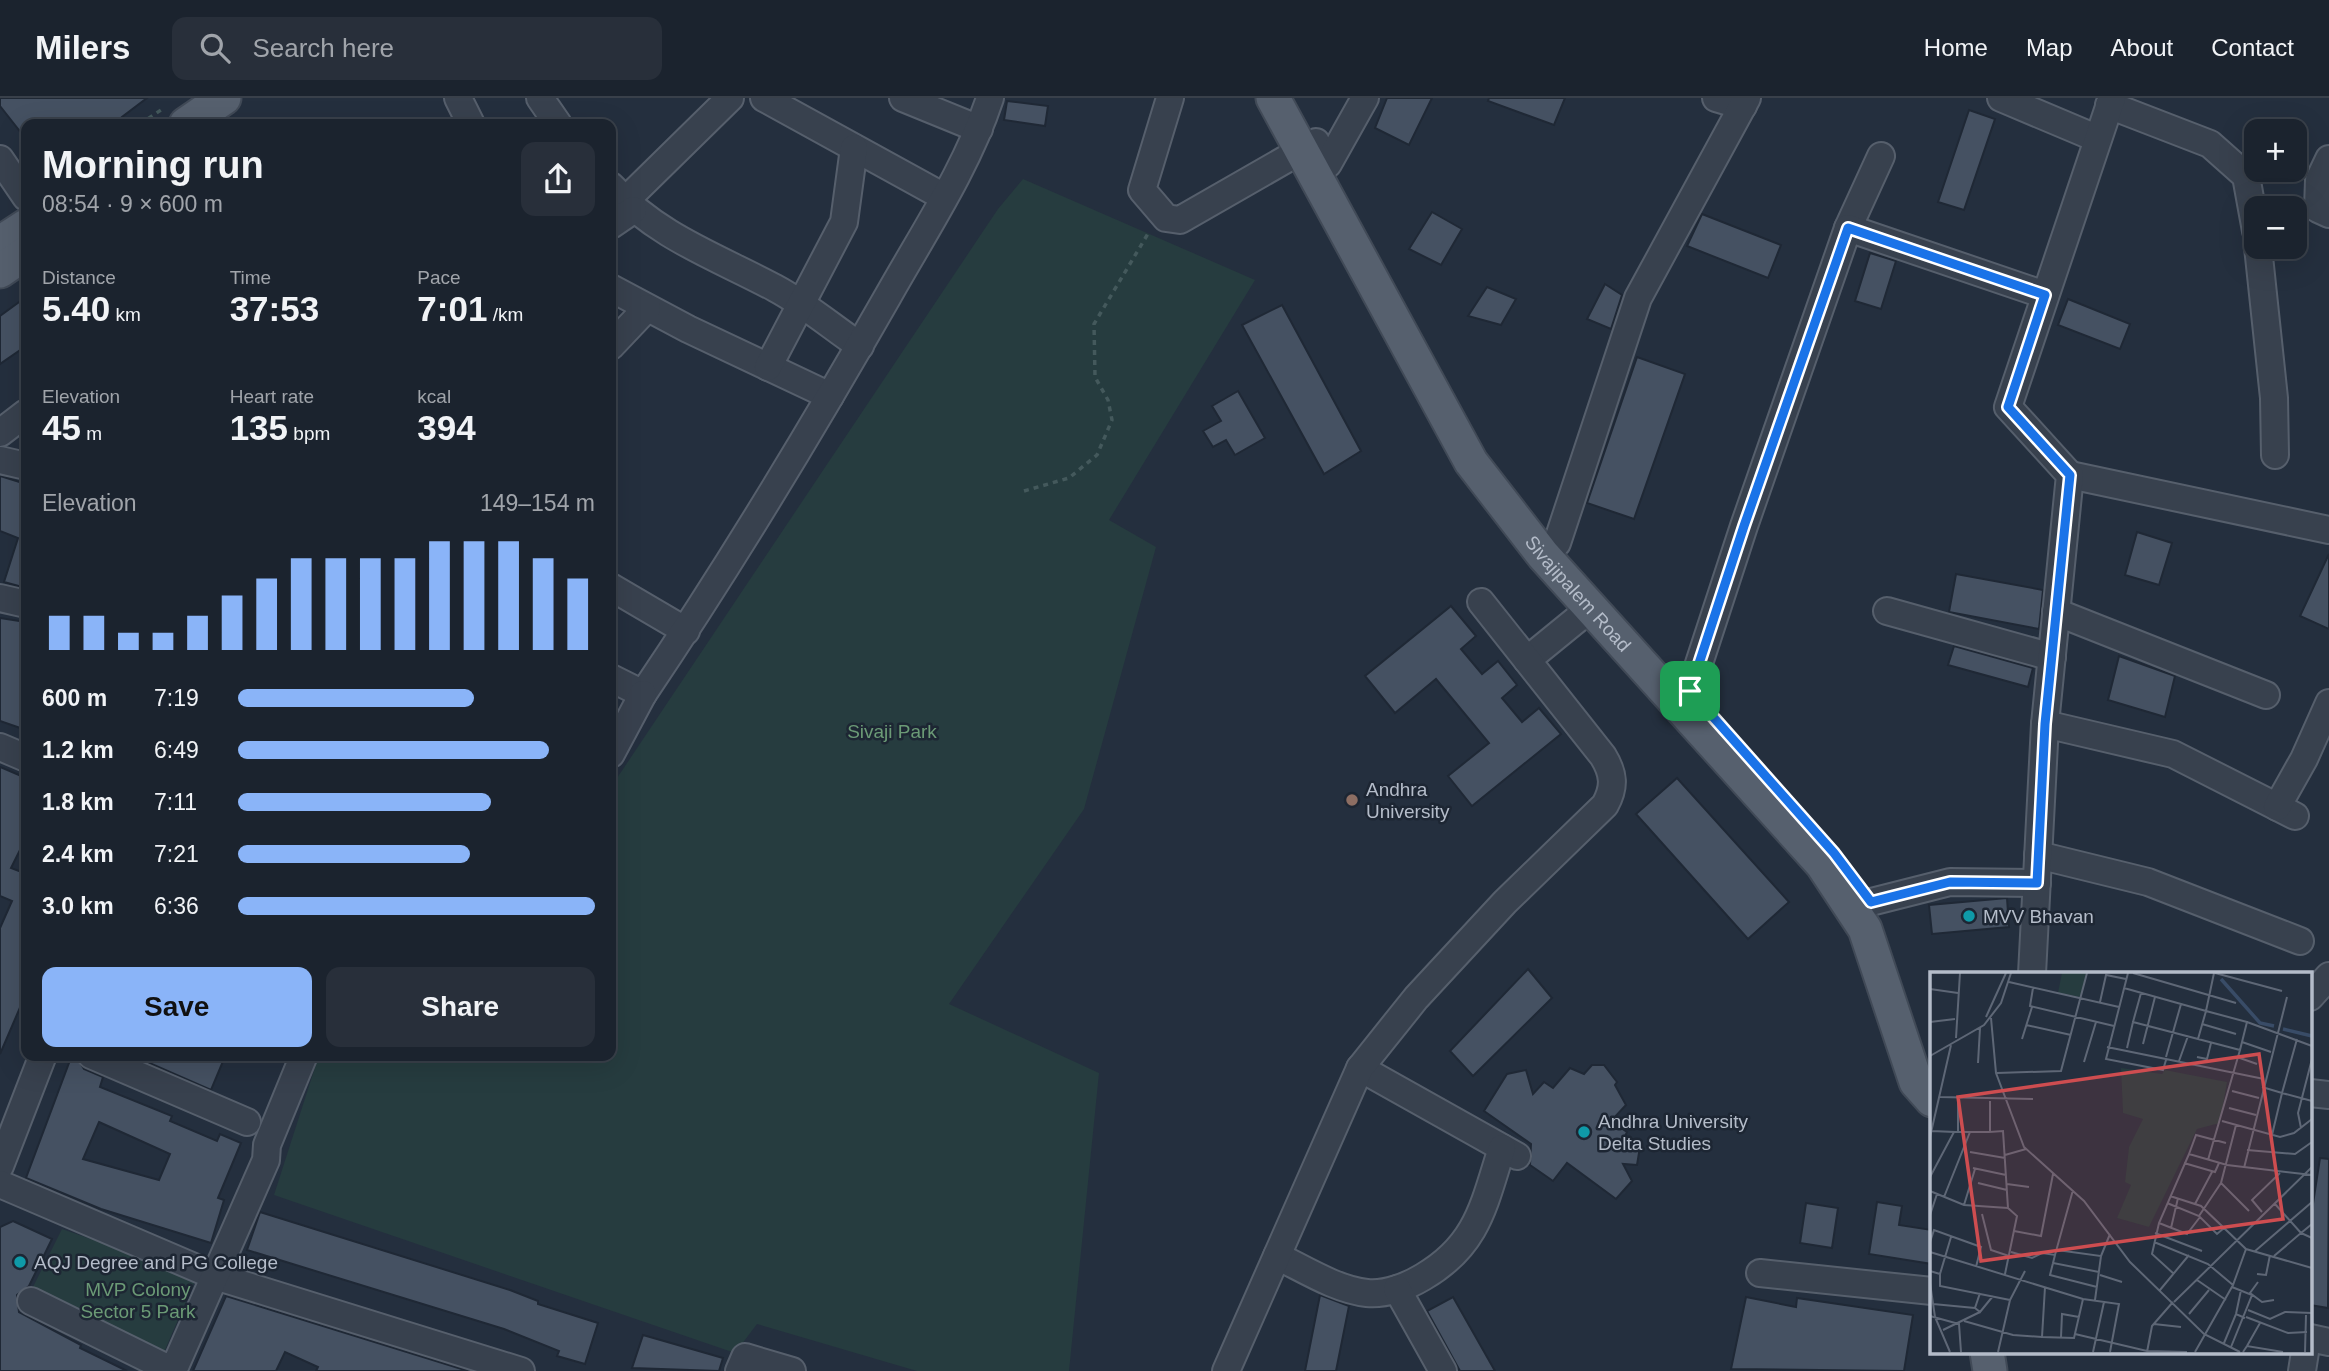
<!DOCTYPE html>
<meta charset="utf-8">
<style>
:root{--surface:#1b232e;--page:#282f3a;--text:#f1f3f6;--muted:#a0a4aa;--line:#39404a;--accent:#8ab4f8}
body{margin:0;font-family:Arial,sans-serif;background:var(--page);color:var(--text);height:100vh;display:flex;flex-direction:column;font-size:26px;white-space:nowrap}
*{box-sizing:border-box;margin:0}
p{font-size:23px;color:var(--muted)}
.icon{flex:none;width:38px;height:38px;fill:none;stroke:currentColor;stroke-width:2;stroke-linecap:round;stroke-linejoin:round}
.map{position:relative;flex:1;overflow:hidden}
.details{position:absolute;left:21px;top:21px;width:595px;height:942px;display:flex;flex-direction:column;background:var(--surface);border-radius:14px;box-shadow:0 7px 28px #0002,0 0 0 2px var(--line)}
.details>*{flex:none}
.fabs{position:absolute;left:2244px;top:21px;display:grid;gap:14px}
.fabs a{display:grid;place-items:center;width:63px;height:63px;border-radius:14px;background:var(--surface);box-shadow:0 7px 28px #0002,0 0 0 2px var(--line);font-size:35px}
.pin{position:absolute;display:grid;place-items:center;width:60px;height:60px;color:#fff;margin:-30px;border-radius:14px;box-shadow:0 4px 10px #0006}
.round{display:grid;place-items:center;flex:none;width:74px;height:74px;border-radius:14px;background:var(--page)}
.head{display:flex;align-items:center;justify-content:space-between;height:119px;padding:0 21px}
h1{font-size:38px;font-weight:800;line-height:52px}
.stats{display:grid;grid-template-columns:repeat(3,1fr);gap:10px;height:119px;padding:7px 21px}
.stats div{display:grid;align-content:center}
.stats b{font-size:35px;font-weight:800}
.stats small{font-size:19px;font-weight:400}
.stats p{font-size:19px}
.chart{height:196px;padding:14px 21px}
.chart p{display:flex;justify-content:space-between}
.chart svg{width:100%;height:126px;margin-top:7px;stroke:var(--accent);stroke-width:6}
.action{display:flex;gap:14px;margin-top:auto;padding:14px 21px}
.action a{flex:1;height:80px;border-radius:14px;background:var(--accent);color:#111;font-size:28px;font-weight:800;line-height:80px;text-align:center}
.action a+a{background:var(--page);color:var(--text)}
ul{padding:0 21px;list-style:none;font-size:23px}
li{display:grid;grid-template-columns:112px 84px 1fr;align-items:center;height:52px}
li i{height:18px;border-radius:9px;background:var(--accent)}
header{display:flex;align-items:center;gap:42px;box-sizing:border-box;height:98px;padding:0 35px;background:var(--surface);border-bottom:2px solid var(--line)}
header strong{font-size:33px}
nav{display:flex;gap:38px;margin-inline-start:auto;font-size:24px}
.search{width:490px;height:63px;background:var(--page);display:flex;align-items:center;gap:18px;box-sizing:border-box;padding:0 24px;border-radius:14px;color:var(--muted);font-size:26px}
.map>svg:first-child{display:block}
.green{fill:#263c3f}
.building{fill:#455162;stroke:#1f2835;stroke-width:2;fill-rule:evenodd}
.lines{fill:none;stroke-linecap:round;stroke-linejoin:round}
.minor-casing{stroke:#565f6c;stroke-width:30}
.major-casing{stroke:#414a57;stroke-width:37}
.path{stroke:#44595c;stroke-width:3.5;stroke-dasharray:5 5;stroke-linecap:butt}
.minor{stroke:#38414e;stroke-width:26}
.major{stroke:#56606e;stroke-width:33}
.route-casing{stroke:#fff;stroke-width:14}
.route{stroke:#1a73e8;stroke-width:9}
.education-dot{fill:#8d6e63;stroke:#1d2633;stroke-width:2.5}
.culture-dot{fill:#0f9aa8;stroke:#1d2633;stroke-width:2.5}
.labels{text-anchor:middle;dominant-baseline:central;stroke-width:5;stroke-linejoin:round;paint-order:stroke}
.street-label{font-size:19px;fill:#b4bcc9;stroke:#1d2633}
.park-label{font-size:19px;fill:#6b9a76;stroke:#1d2633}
.poi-label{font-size:19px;fill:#b4bcc9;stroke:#1d2633;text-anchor:start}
.inset-river{fill:none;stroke:#394c67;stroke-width:3.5}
.inset-road{fill:none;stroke:#5e6776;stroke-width:2}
.view{fill:#ce4d50;fill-opacity:0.15;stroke:#ce4d50;stroke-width:3.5}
.inset-edge{fill:none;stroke:#b4bcc9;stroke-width:3.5}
</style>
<header>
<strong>Milers</strong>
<div class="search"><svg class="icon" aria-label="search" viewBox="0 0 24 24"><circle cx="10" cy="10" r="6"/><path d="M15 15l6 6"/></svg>Search here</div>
<nav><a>Home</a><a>Map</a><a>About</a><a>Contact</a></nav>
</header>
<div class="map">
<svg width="2329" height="1273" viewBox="0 0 2329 1273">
<rect width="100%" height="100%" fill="#242f3e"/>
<g class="green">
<path d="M1023,81L1255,182L1109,422L1156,449L1084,711L949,906L1099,975L1069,1273H917L757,1226L735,1255L274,1097L319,957H611V689L998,111Z"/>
<path d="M62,1131L197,1178L161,1261L30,1195Z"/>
</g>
<g class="building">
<path d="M0,0H147L122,19L127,26H26V41L0,8Z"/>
<path d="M1387,0H1432L1409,47L1375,30Z"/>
<path d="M1489,0H1565L1554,27L1488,3Z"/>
<path d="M1007,3L1048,8L1045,28L1004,22Z"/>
<path d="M1969,12L1995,21L1964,112L1938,104Z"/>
<path d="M1432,114L1462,131L1441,167L1409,151Z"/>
<path d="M1702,116L1781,147L1768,180L1687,148Z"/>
<path d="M1870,155L1896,163L1881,211L1855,203Z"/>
<path d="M1605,186L1622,197L1611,231L1587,221Z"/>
<path d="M1487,189L1516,201L1501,227L1468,218Z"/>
<path d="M26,199V248L0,266V218Z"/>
<path d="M2068,201L2130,226L2120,251L2058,227Z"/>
<path d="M1282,207L1361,353L1324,376L1242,227Z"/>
<path d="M1637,259L1685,276L1634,421L1587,405Z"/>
<path d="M1238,293L1265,340L1235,357L1226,342L1213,349L1203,333L1221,323L1212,308Z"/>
<path d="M0,378L26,386V490L4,484L18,440L0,433Z"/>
<path d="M2137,434L2172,445L2159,487L2125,477Z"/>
<path d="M2329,456V531L2300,518Z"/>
<path d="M1956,476L2043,492L2039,531L1949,514Z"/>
<path d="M1451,508L1476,538L1461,551L1482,576L1498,563L1517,587L1502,600L1522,624L1539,610L1561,636L1472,708L1448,678L1489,645L1436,581L1395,615L1365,578Z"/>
<path d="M0,520L26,524V632L0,623Z"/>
<path d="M1954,548L2033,570L2028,589L1948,567Z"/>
<path d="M2119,558L2175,578L2165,619L2108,602Z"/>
<path d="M0,669L26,680V740L11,770L24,775L26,770V883L21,896L25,898L0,956V830L12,803L0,798Z"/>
<path d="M1677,680L1789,804L1748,841L1636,716Z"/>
<path d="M2007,800L2009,829L1932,836L1929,807Z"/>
<path d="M1528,871L1552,900L1473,978L1450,953Z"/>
<path d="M72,957H75L84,971L103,979L100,989L172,1018L170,1023L217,1043L220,1036L241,1045L218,1100L224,1102L211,1145L101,1111L26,1080ZM99,1024L170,1056L159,1082L83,1061Z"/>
<path d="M131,957H215L224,961L211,992Z"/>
<path d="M1592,967H1604L1617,984L1615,987L1626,1007L1611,1023L1627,1034L1622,1045L1640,1049L1637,1067L1623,1066L1632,1083L1616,1101L1567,1065L1553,1083L1530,1067L1531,1046L1484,1013L1507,976L1526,972L1533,996L1544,984L1553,990L1570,970L1584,976Z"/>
<path d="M2320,1060L2329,1061L2328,1210L2310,1207V1125Z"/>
<path d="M1877,1104L1902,1108L1899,1127L1932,1132V1166L1869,1156Z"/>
<path d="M1806,1105L1838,1110L1832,1150L1800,1145Z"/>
<path d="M260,1114L510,1192L538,1203V1206L598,1225L585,1266L557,1258L559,1253L504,1231L247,1152Z"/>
<path d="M13,1123L52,1141L29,1188L17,1197L19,1214L81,1247L80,1250L127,1273H0V1129Z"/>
<path d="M1320,1197L1349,1208L1336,1273H1305Z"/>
<path d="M226,1198L468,1273H316L318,1269L285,1254L276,1273H193Z"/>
<path d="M1453,1199L1495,1273H1460L1427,1213Z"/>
<path d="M1746,1199L1796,1209L1797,1200L1913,1217L1904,1273L1731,1271Z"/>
<path d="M643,1237L723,1260L719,1273L632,1270Z"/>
</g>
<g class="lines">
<g class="minor-casing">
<g id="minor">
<path d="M458,0L471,26"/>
<path d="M540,0L558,26"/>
<path d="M764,0L944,99"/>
<path d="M903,0L979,31"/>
<path d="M1170,0L1142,92L1166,120L1180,122L1316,44"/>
<path d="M1716,0L1743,8"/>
<path d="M2001,0L2096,40"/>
<path d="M2109,7L2210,46L2246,78L2256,133"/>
<path d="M0,61L26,99"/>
<path d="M2329,61L2319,82L2318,111L2329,116"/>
<path d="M1314,76L1328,66L1365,0"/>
<path d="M611,88C658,139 715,158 775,190C805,206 832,229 860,248"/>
<path d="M625,103L730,0"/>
<path d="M611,127L633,112"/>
<path d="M1848,130L1881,58"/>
<path d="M2258,149L2274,300L2275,357"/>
<path d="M611,190L688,231L830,298"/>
<path d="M611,248L647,210"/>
<path d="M768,269L844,124L854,50"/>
<path d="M0,335L26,315"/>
<path d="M0,362L26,368"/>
<path d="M2070,377L2329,432"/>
<path d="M1557,445L1638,200L1747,0"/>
<path d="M611,489L686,533"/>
<path d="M0,500L26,506"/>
<path d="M1887,513L2052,559"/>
<path d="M2056,514L2266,597"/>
<path d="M1527,562L1592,509"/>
<path d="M611,580L643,596C730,467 811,333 888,198C924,134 967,70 990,0"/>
<path d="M1690,593L1744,428L1848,130L2045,197"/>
<path d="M2045,626L2173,656L2295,718"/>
<path d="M0,649L26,660"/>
<path d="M611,656L643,596"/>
<path d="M2277,709L2304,661L2329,605"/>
<path d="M2038,757L2148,784L2300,843"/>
<path d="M1871,804L1950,784L2037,785"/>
<path d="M2032,876L2045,626L2070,377L2008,309L2112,0"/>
<path d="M2310,899L2329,878"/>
<path d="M91,957L247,1024"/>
<path d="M1360,970L1517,1058"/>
<path d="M2310,995L2329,997"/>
<path d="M0,1068L43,957"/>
<path d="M0,1086L215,1178L521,1273"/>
<path d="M1277,1158C1304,1171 1337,1192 1367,1195C1386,1197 1408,1188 1423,1179C1478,1147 1484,1106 1502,1050"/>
<path d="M1760,1175L1932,1193"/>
<path d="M1397,1191L1443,1273"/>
<path d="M31,1203L173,1273L266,1062L267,1047L304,957"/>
<path d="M2310,1240L2329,1244"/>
<path d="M739,1273L745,1259L792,1273"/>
<path d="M1226,1273L1360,970L1416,900L1505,804L1605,707C1615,689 1614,676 1603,658L1481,504"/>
<path d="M2302,1273L2305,1254"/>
</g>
</g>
<g class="major-casing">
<g id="major">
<path id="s1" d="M1273,0L1471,364L1543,457L1822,766L1865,831L1916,984L1932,1002"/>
<path d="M186,26L224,0"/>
<path d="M0,145L26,128"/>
<path d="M0,173L26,155"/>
<path d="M1987,1254L1990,1273"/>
</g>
</g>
<g class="path">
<path d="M140,26L164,10"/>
<path d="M1024,393L1069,380L1097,357L1112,322L1108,302L1095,279L1094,226L1149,134"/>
</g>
<use href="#minor" class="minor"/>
<use href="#major" class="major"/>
</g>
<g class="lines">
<g class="route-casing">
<path id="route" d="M1848,130L2045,197L2008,309L2070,377L2045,626L2037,785L1950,784L1871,804L1834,755L1690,593L1744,428Z"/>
</g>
<use href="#route" class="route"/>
</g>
<circle class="education-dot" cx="1352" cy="702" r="7"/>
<g class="culture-dot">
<circle cx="1969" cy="818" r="7"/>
<circle cx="1584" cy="1034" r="7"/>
<circle cx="20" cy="1164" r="7"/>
</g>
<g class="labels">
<g class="street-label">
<text stroke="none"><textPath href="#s1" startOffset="584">Sivajipalem Road</textPath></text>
</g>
<g class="park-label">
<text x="892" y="633">Sivaji Park</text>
<text x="138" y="1191">MVP Colony<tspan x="138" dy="22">Sector 5 Park</tspan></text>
</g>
<g class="poi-label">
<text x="1366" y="691">Andhra<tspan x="1366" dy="22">University</tspan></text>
<text x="1983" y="818">MVV Bhavan</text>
<text x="1598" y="1023">Andhra University<tspan x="1598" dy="22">Delta Studies</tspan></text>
<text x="34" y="1164">AQJ Degree and PG College</text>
</g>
</g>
<g transform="translate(1930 874)">
<rect width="382" height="382" fill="#242f3e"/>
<path d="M132,1H156L151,25L128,21ZM191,96L232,102L235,98L297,110L290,151L267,157L219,255L187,246L201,213L195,210L199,175L213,147L193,141Z" fill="#263c3f"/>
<path class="inset-river" d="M291,7L330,51L344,54M353,57L382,64"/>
<path class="inset-road" d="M198,1L176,87L233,98L236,88M203,1L306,31M285,1L352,19M79,10L189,35M103,16L100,34L184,54M194,16L276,39L317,50L310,78L268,67L276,39L284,1M0,17L28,21M211,21L203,50L268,67M170,30L176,3L196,7M56,45L76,1M61,46L66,101L94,175L154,229L200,290L274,362L310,380M0,50L25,47M317,50L382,74M272,52L306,62M96,53L141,63M26,66L30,1M92,67L102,35M312,70L341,80M213,72L225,25M177,75L334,107M197,76L203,50M0,84L54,53L71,31L81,1M236,85L251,32M267,85L277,87L281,71M307,85L327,92M249,89L258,64M154,90L166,50M48,91L50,56M67,101L131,99L157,1M332,115L352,121L367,67M302,119L329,126M10,125L103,127M60,129V160L73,159L78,236L87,244L75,302M299,136L326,143M292,149L350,165L364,161L382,147M306,153L291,211L319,239M371,156L368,141L382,87M24,160H60M28,160V128M342,163L352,121L382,129M0,165L21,73M317,178L365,182L382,170M40,180L75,186M259,182L266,163L296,171M75,183L96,177M278,188L310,78M254,191L285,200L289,191M43,196L76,203M314,196L357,25M0,205L24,160L2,159M48,211L77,218M77,212L99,215M0,219L34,233L78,236M240,224L271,234L316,277L382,296M14,225L40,160M237,231L269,244L287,262L294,256M265,232L282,200M34,233L45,197M332,240L322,228L350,201M52,242L61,278L79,284M0,243L7,222M269,244L291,211M229,251L257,262L270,245M382,252L371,261L382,266M241,256L248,226M84,259L111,264L123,202M225,261L272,279M0,270L4,258L51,275L46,295M224,270L278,292L303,313M127,278L171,284L165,328M0,280L153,327L189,332L180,380M81,280L102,286L112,281L125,283L143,218M324,280L382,230M125,283L123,291L169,300M171,284L180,262M344,284L371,261L345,232M123,291L120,303L167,315M0,299L10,302V314L80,328M10,302L21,265M244,302L222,282L229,251L259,182L297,193L382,203M327,302L336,303L340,283M170,303L192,310M267,308L296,328M328,310L320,321L332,330L344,328M0,311L5,345L20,380M115,315L112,365L144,366L153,327M230,318L259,283M50,321L45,336L50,340L63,324M244,330L382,195M3,332L45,336M318,338L340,347L355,340L382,341M259,342L279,318M306,342L311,318M0,344L29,352L31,380M316,345L358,361L377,360M34,349L83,363L112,365M224,352L251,355M13,358L50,340M145,362L217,379L257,380M131,365L132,342L149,345M294,371L306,342L315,346M317,374L330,351M301,375L322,323L302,315M68,380L80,328L95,299M163,380L174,330M217,380L222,354L243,330M265,380L303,313L316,277M313,380L317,374L353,380M375,380L376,343"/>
<path class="view" d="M329,82L353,247L51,289L28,125Z"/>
<rect width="382" height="382" class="inset-edge"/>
</g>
</svg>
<div class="fabs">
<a>+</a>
<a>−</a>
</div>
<div class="pin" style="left:1690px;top:593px;background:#1e9e55"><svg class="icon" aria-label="arrive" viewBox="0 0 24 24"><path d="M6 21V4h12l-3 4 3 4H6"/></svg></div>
<section class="details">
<div class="head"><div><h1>Morning run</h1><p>08:54 · 9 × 600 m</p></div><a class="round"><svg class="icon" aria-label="share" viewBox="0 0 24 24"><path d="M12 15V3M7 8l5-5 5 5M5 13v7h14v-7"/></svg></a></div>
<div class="stats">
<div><p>Distance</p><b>5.40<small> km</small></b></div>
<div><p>Time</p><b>37:53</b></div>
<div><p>Pace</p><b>7:01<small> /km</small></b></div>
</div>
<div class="stats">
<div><p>Elevation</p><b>45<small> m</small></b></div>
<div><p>Heart rate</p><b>135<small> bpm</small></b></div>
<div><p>kcal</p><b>394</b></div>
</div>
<div class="chart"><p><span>Elevation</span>149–154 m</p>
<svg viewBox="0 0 160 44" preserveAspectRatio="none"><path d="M5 44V32M15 44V32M25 44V38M35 44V38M45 44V32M55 44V25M65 44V19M75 44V12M85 44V12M95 44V12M105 44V12M115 44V6M125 44V6M135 44V6M145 44V12M155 44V19"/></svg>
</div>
<ul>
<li><b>600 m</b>7:19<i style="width:66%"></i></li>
<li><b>1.2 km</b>6:49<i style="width:87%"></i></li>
<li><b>1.8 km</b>7:11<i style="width:71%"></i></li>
<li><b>2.4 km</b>7:21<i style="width:65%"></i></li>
<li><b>3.0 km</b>6:36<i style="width:100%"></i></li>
</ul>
<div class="action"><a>Save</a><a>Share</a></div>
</section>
</div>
